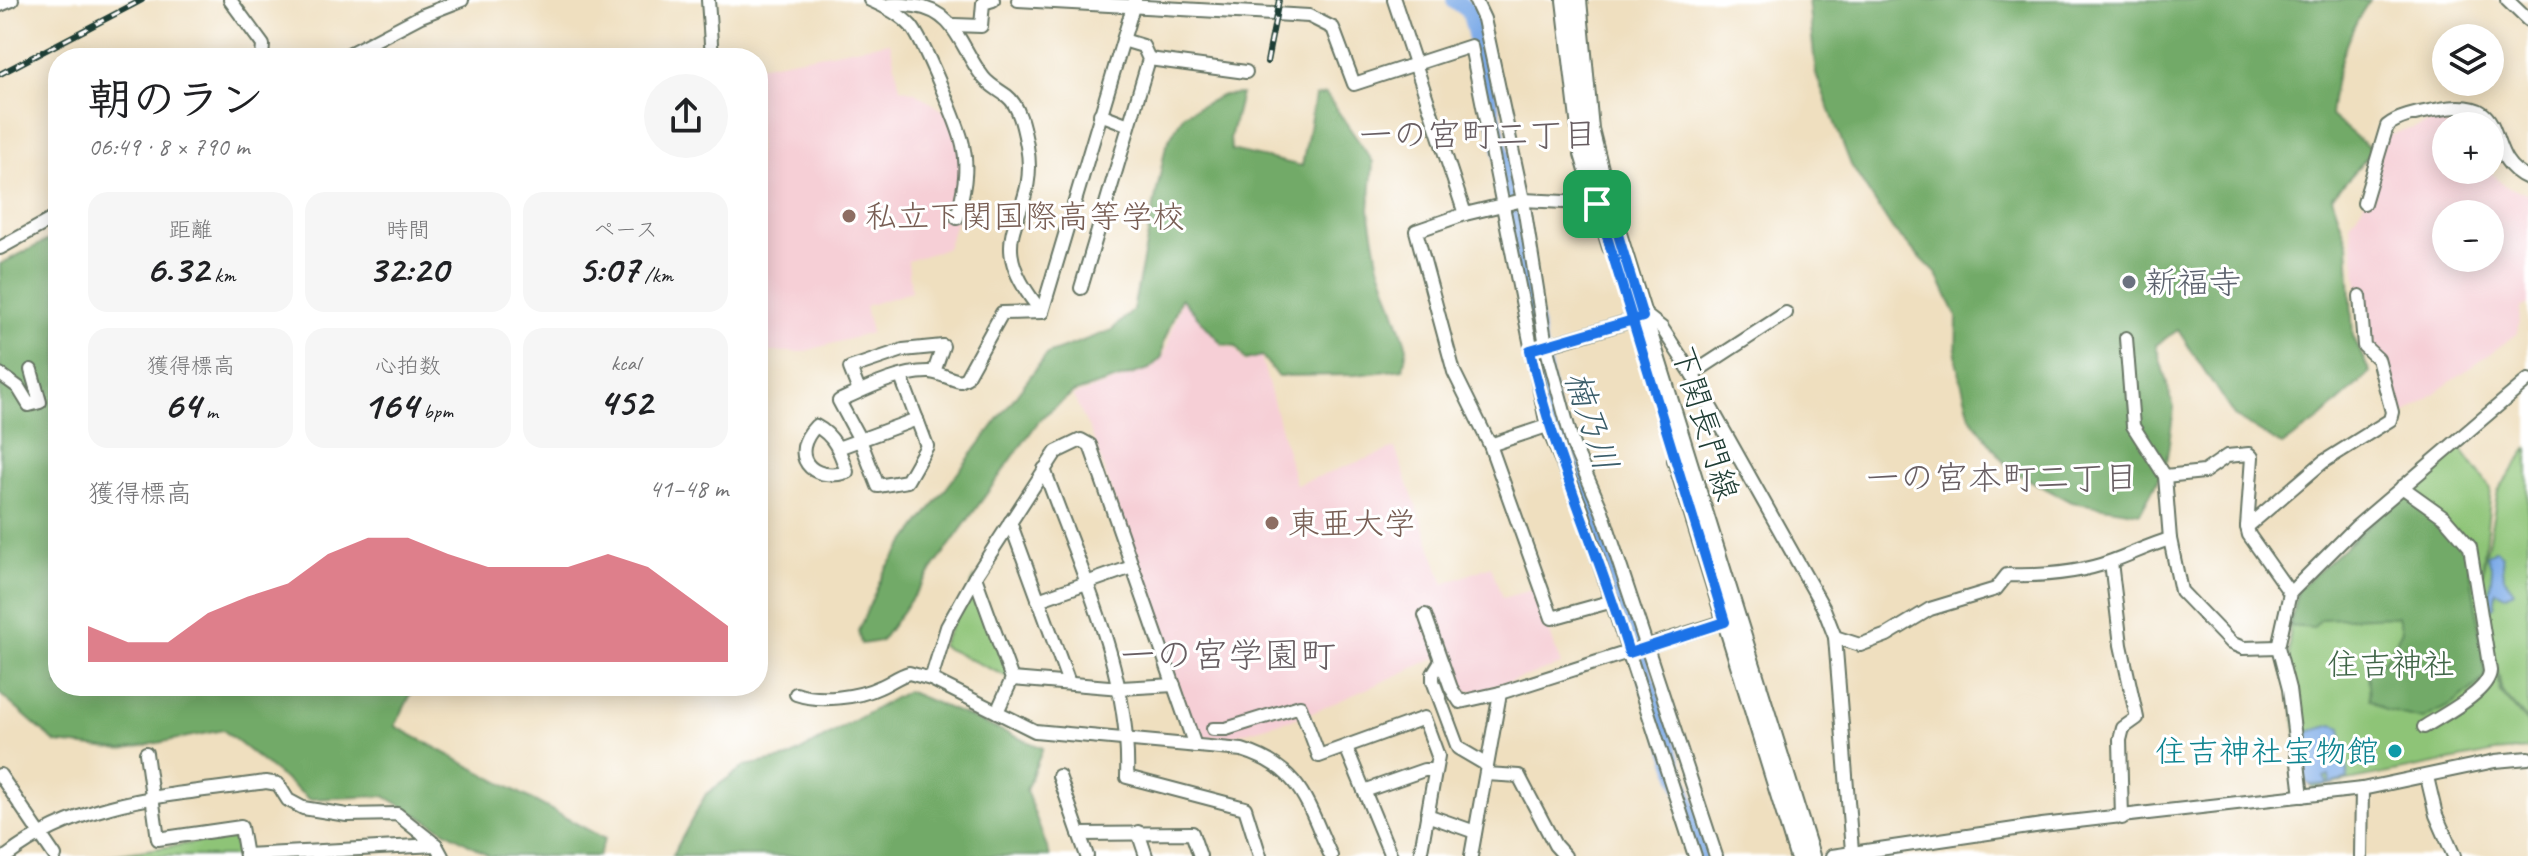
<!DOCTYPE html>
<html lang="ja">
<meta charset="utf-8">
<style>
:root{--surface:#fff;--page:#f6f6f6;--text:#202124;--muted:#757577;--accent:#d1495b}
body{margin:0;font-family:Caveat,"Klee One",sans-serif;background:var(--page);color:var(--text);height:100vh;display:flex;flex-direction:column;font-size:30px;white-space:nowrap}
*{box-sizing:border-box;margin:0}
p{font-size:26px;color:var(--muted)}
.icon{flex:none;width:44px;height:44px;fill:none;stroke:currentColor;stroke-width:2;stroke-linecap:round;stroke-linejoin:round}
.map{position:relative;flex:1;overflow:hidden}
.side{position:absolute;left:48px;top:48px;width:720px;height:648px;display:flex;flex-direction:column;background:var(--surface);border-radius:32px;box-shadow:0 4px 20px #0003}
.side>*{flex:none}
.buttons{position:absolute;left:2432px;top:24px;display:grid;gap:16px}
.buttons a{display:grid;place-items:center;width:72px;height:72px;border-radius:50%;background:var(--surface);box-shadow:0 4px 20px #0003;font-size:40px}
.pin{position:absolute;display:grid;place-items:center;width:68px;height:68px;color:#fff;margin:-34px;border-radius:16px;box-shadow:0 4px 12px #0006}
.round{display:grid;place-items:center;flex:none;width:84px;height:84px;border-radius:42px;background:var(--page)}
.summary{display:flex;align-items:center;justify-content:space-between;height:136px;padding:0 40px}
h1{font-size:44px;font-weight:600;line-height:60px}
.metrics{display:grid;grid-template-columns:repeat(3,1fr);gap:12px;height:136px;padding:8px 40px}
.metrics div{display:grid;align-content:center;border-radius:20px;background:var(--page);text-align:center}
.metrics b{font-size:40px;font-weight:600}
.metrics small{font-size:22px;font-weight:400}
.metrics p{font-size:22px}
.chart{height:224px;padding:16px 40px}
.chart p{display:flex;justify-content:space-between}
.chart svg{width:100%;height:144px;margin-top:8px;fill:var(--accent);opacity:.7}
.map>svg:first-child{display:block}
.built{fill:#f6cfd6;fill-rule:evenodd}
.green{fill:#8ec477;stroke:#568056;stroke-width:2}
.forest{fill:#72aa68;stroke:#48744e;stroke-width:2}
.water{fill:#7eace8;stroke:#4e748e;stroke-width:2}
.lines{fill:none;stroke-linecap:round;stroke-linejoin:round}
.river{stroke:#7eace8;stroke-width:16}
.minor-casing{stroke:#687665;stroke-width:16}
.major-casing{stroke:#687665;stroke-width:20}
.minor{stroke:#fff;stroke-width:12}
.major{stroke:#fff;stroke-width:16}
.rail-casing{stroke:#1f3d34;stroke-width:6}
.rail{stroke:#fff;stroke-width:3;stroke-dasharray:9;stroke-linecap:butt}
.route-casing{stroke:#fff;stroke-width:16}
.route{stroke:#1a73e8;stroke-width:10}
.education-dot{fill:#8d6e63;stroke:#fff;stroke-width:3}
.worship-dot{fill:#6b7280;stroke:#fff;stroke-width:3}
.culture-dot{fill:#0f9aa8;stroke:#fff;stroke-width:3}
.labels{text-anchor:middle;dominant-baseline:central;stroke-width:6;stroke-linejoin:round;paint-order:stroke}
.education-label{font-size:32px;fill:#785e54;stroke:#fff;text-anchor:start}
.worship-label{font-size:32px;fill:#5b616d;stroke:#fff;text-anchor:start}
.street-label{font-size:32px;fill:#1f3d34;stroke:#fff}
.park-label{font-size:32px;fill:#406648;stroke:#fff}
.culture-label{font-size:32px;fill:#0d838f;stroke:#fff;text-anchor:end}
.neighbourhood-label{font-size:34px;fill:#695f63;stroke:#fff}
.water-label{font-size:34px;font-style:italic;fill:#3c5e6a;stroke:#fff}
.quarter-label{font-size:36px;fill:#695f63;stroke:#fff}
</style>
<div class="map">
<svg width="2528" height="856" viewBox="0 0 2528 856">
<rect width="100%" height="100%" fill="#fff"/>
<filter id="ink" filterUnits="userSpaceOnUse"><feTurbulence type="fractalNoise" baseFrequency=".0125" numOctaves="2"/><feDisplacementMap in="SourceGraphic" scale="16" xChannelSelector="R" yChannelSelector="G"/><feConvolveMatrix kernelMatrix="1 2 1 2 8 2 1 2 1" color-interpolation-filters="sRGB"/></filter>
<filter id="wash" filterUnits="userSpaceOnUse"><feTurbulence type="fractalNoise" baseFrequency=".006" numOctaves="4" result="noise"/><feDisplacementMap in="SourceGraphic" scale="32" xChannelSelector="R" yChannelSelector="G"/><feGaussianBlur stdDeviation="1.8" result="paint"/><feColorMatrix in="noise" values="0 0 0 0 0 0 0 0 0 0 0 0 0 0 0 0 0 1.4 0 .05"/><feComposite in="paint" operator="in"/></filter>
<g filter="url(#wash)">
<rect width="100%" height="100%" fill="#efdfbf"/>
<g class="built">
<path d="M890,42L900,88L915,92L954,118L964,146L957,218L947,248L908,261L911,292L865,306L871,333L802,352H769L758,255V66Z"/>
<path d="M2451,117L2465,118L2472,126H2446V170H2490L2503,185L2528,194V304L2521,308L2517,334L2400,418L2384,357L2365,342L2350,224L2364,203L2382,137ZM2446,214H2490V258H2446Z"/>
<path d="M1182,299L1222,346L1235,348L1244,362L1261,357L1296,485L1395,448L1444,584L1491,566L1502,598L1535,589L1561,665L1477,692L1464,691L1457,684L1447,653L1310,714L1228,737L1196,738L1092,435L1073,396L1150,370L1163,358Z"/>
</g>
<g class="green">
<path d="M2458,445L2491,489L2482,575L2498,491L2528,448V721L2502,692L2485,610L2500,692L2528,724V749L2495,752L2313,788C2293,771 2289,649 2289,618L2357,532Z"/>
<path d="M975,577L1012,679L941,646Z"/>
<path d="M234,837L236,856H106Z"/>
</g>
<g class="forest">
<path d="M1808,0H2370C2345,35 2335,72 2330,115L2373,151L2332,197L2348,244L2353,336L2370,373L2316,422L2282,445L2234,416L2178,330L2156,345L2174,408L2166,464L2140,513L2071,502L2009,469L1970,416L1956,361L1957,317L1937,274L1893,230L1851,165L1816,74Z"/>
<path d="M1241,94L1230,138L1231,150L1302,166L1315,96L1326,94L1373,162L1369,210L1378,262L1407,347L1403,369L1355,375L1277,376L1262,356L1245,360L1236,346L1222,344L1181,298L1164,341L1162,357L1149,369L1073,393L1041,418L881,641L861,644L858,631L885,570L1047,354L1112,330L1133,310L1166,145L1184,114L1223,95Z"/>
<path d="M58,235V686H415L395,726L605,839L598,856H490L384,796L309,799L223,730L122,750L56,743L0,694V264Z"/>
<path d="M2403,495L2432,511L2467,548L2486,677L2456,702L2423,719L2385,710L2370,699L2368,672C2387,663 2393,648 2402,630L2398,616L2321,619L2313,628L2290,626L2298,589Z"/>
<path d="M907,691L1043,748L1026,790L1050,856H672L706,794L745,766L788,758Z"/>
</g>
<g class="water">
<path d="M2496,549L2502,555L2504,577L2514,592L2505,596L2496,591L2494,607L2488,611L2492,569L2487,556Z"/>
<path d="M2333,725L2341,728L2348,779L2330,784L2329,775L2324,777L2328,784L2310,785L2305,781L2300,734Z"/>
</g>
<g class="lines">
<path class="river" d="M1454,0L1469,11L1474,30L1511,195L1551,410L1585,494L1705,856"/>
</g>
</g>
<g filter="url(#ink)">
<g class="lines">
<g class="minor-casing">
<g id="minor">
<path d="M230,0L263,45L262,58"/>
<path d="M708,0L712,58"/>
<path d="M870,0C884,6 900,14 911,26C922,38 959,126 963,145C969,170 963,194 957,218"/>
<path d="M1018,0L1309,16L1333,28L1354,84L1471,46L1547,426L1582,510L1695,856"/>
<path d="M1394,0L1465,214L1523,200L1606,204"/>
<path d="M1475,0L1484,19L1523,200L1546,346L1573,445L1602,511L1716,856"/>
<path d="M2507,0L2528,20"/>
<path d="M0,5L12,0"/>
<path d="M884,6C895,3 904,5 915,6C957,12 960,48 983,77C989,85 999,90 1007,96C1020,106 1024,131 1027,146C1041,222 974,230 1042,312"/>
<path d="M954,25L981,26L983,3L993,0"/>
<path d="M341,58L421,16L462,0"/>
<path d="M1149,59L1246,72"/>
<path d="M1100,114L1129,125"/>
<path d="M2364,203L2387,126C2399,116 2419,113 2435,110C2518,92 2478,157 2528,178"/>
<path d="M1465,214L1416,231L1454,372L1490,445L1552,618L1613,601"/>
<path d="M0,248L58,216"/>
<path d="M1081,288L1149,59L1143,46L1123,40"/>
<path d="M1042,312L1135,0"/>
<path d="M1643,313L1662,328L1692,374L1824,609L1835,637L1852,851"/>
<path d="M2126,338L2133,426L2165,476L2170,539L2181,591L2231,643L2243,648L2278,647"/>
<path d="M1539,348L1643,317"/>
<path d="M0,374L18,387L29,405L40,402L31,370"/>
<path d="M1692,374L1786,313"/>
<path d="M901,377L927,446L907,481L878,486L860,440L839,401C865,389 900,371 930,372C940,373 950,379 960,381L966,378L1002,313L1042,312"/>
<path d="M859,391L850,368L903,350L943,346L934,372"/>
<path d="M816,426C835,436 840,452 847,472C811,483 788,455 816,426Z"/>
<path d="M1490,445L1547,426"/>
<path d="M838,448L917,419"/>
<path d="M1044,469C1079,567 1131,672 1127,777L1245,808L1260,856"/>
<path d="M2165,476L2204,472L2227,456L2249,454L2252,457L2247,527"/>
<path d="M2402,487L2444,517L2470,547L2490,671C2489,692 2441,716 2424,727"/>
<path d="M1010,522L1069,683"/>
<path d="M2111,562L2121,645L2137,718L2123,728L2120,740L2122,818"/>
<path d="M975,577L1012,679L997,712"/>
<path d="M2290,593L2249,535L2247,527L2323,462L2390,420L2392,412L2378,359L2364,346L2360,296"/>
<path d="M1038,600L1129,568"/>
<path d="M1425,615L1451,688L1460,702L1500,693"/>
<path d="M1835,637L1860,645L1887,635L1930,609L1996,589L2007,575C2040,576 2080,573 2112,561C2132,554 2149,545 2170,539"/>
<path d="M1441,661L1433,674V681L1458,748L1487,765"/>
<path d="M931,679L947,627L975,577L1056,452L1081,440L1090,445L1195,746"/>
<path d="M1012,679L1121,688L1174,685"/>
<path d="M796,694C819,702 857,698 880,687C890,683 898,676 909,673L931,679L1035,731L1242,750C1302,768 1307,804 1331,856"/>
<path d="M1213,729H1226L1300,706L1319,756L1424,718L1438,756L1420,856"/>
<path d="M1346,747L1391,856"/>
<path d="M146,753L158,839L241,827L246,856"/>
<path d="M1486,774L1519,776L1555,845L1565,856"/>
<path d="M0,775L55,856"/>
<path d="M1059,776L1087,856"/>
<path d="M2427,777L2436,815L2454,856"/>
<path d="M1364,791L1424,770H1435"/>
<path d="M2302,796L2289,689L2278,647L2290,593L2357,526L2528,380"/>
<path d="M1427,815L1475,832"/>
<path d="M1138,832L1146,856"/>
<path d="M1079,834L1192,833L1200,856"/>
<path d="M246,855L436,845L442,856"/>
<path d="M7,856C82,798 175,795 266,782L278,784L288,800L303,808L347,815L397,814L436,845"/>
<path d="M1471,856L1500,693L1732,619"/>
<path d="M1832,856L2042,825L2362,789L2495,761L2528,758"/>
<path d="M2361,856L2362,789"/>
</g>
</g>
<g class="major-casing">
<g id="major">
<path d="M1565,0L1583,154L1611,247"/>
<path d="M1578,0L1590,129L1609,205L1811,856"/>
<path d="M1676,460L1798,856"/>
</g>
</g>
<use href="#minor" class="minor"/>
<use href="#major" class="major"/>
<g class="rail-casing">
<g id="rail">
<path d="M1267,62L1279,0"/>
<path d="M0,74L142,0"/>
</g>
</g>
<use href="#rail" class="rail"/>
</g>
</g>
<g class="lines" filter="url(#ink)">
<g class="route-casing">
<path id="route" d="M1597,204L1725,622L1629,653C1599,551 1552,454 1530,350L1633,320L1643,317L1609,205L1597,204"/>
</g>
<use href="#route" class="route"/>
</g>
<g class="education-dot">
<circle cx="849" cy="216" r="8"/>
<circle cx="1272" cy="523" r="8"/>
</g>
<circle class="worship-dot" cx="2129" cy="282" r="8"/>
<circle class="culture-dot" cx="2395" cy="751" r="8"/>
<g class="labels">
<g class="education-label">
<text x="865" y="216">私立下関国際高等学校</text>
<text x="1288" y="523">東亜大学</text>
</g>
<g class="worship-label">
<text x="2145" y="282">新福寺</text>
</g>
<g class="street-label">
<text transform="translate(1705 423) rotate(73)">下関長門線</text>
</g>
<g class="park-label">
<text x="2391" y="664">住吉神社</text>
</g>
<g class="culture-label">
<text x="2379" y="751">住吉神社宝物館</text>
</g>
<g class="neighbourhood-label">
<text x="1478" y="134">一の宮町二丁目</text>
<text x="2002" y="477">一の宮本町二丁目</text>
</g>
<g class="water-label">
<text transform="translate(1592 421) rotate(72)">楠乃川</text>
</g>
<g class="quarter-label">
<text x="1228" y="655">一の宮学園町</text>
</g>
</g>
</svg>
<div class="buttons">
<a><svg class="icon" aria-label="layers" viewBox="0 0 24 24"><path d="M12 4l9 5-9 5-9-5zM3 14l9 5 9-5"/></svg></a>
<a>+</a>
<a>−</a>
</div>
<div class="pin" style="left:1597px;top:204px;background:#1e9e55"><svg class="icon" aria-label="arrive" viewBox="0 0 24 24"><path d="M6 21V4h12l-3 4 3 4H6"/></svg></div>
<section class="side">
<div class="summary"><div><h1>朝のラン</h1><p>06:49 · 8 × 790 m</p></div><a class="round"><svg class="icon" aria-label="share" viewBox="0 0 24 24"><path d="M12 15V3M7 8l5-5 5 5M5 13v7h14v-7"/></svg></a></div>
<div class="metrics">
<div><p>距離</p><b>6.32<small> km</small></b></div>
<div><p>時間</p><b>32:20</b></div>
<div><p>ペース</p><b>5:07<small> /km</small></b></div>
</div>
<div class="metrics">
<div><p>獲得標高</p><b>64<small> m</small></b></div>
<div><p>心拍数</p><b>164<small> bpm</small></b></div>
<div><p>kcal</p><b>452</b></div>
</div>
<div class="chart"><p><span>獲得標高</span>41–48 m</p>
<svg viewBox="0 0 160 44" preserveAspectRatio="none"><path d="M0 44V33L10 38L20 38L30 29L40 24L50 20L60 11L70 6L80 6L90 11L100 15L110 15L120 15L130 11L140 15L150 24L160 33V44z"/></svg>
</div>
</section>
</div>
